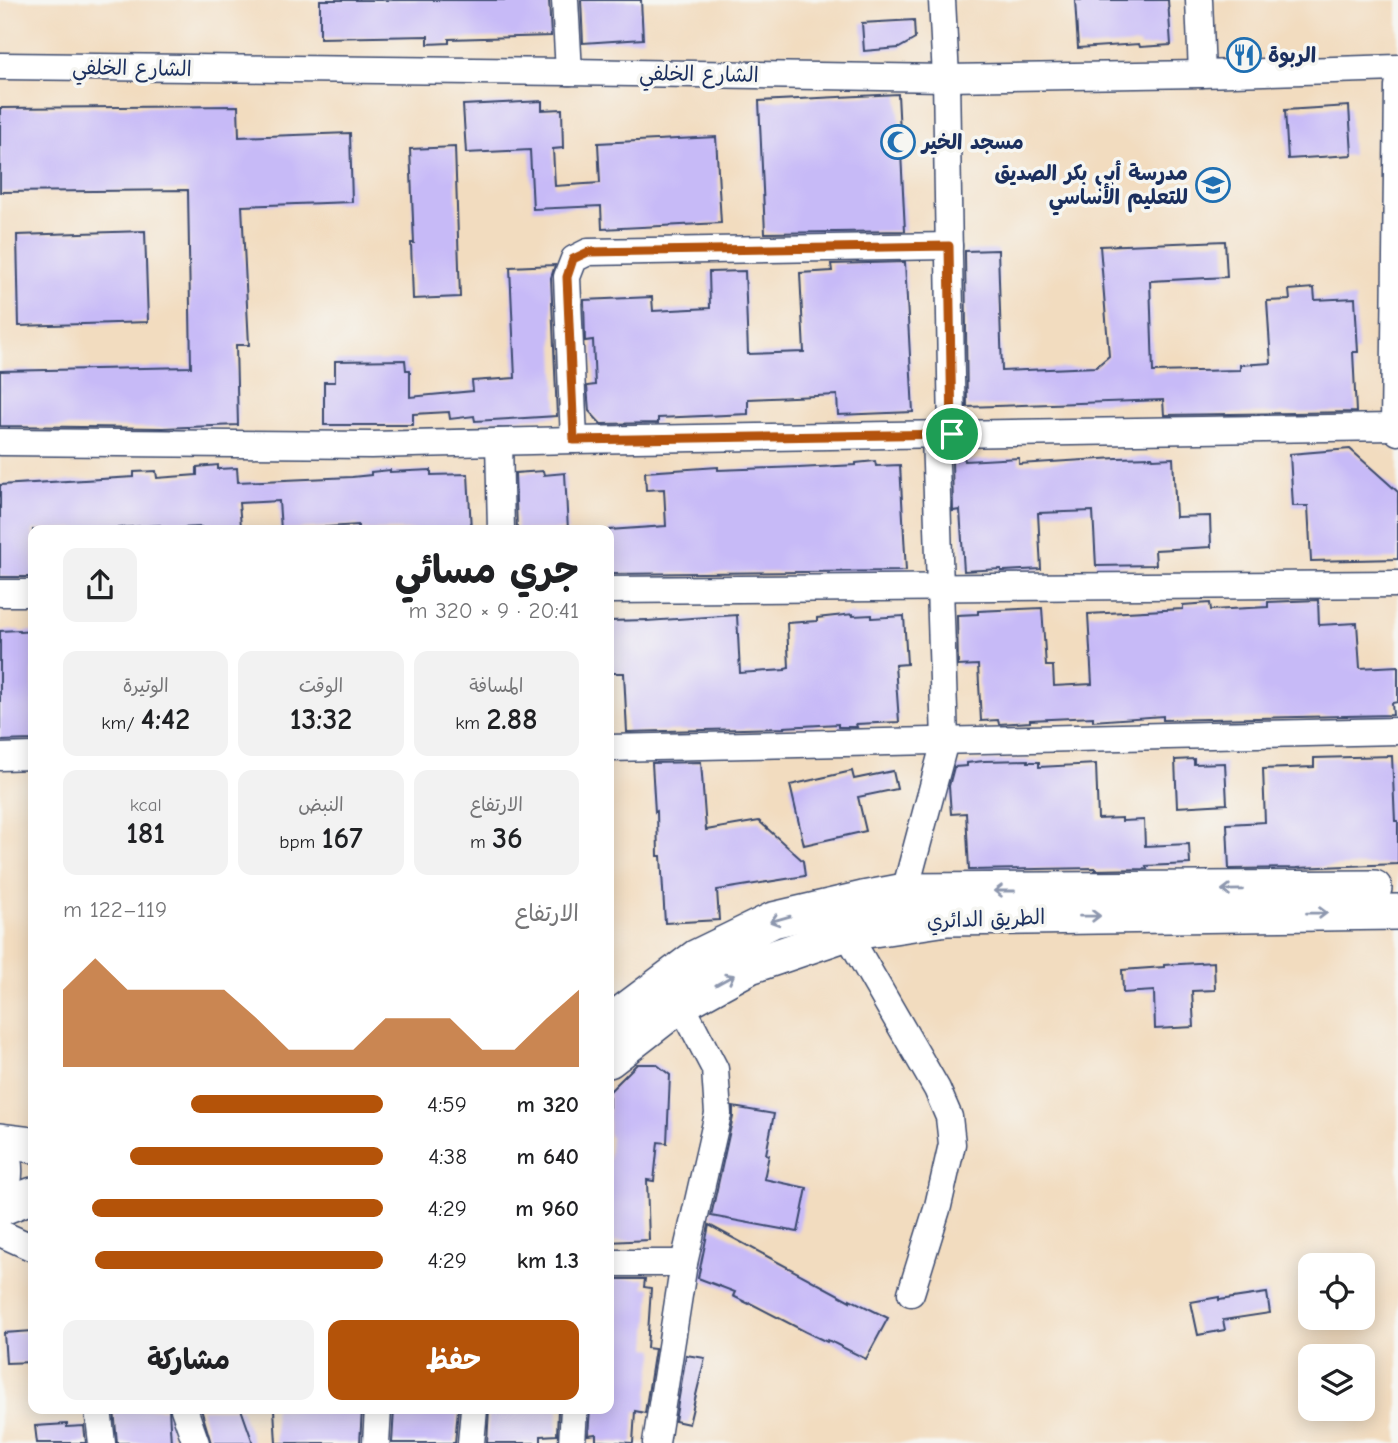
<!DOCTYPE html>
<html lang="ar">
<meta charset="utf-8">
<style>
:root{--surface:#fff;--page:#f2f2f2;--text:#202124;--muted:#757577;--accent:#b45309}
body{margin:0;font-family:"Comic Neue","Playpen Sans Arabic",sans-serif;background:var(--page);color:var(--text);direction:rtl;height:100vh;display:flex;flex-direction:column;font-size:26px;white-space:nowrap}
*{box-sizing:border-box;margin:0}
p{font-size:23px;color:var(--muted)}
.icon{flex:none;width:38px;height:38px;fill:none;stroke:currentColor;stroke-width:2;stroke-linecap:round;stroke-linejoin:round}
.map{position:relative;flex:1;overflow:hidden;direction:ltr}
.side{position:absolute;left:28px;top:525px;width:586px;height:889px;display:flex;flex-direction:column;background:var(--surface);border-radius:14px;box-shadow:0 4px 18px #0003;direction:rtl}
.side>*{flex:none}
.tools{position:absolute;left:1298px;top:1253px;display:grid;gap:14px}
.tools a{display:grid;place-items:center;width:77px;height:77px;border-radius:14px;background:var(--surface);box-shadow:0 4px 18px #0003;font-size:35px}
.pin{position:absolute;display:grid;place-items:center;width:60px;height:60px;color:#fff;margin:-30px;border:4px solid #fff;border-radius:50%;box-shadow:0 2px 7px #0007}
.round{display:grid;place-items:center;flex:none;width:74px;height:74px;border-radius:14px;background:var(--page)}
.head{display:flex;align-items:center;justify-content:space-between;height:119px;padding:0 35px}
h1{font-size:38px;font-weight:700;line-height:52px}
.figures{display:grid;grid-template-columns:repeat(3,1fr);gap:10px;height:119px;padding:7px 35px}
.figures div{display:grid;align-content:center;border-radius:14px;background:var(--page);text-align:center}
.figures b{font-size:30px;font-weight:700}
.figures small{font-size:19px;font-weight:400}
.figures p{font-size:19px}
.chart{height:196px;padding:14px 35px}
.chart p{display:flex;justify-content:space-between}
.chart svg{width:100%;height:126px;margin-top:7px;fill:var(--accent);opacity:.7}
.action{display:flex;gap:14px;margin-top:auto;padding:14px 35px}
.action a{flex:1;height:80px;border-radius:14px;background:var(--accent);color:#fff;font-size:28px;font-weight:700;line-height:80px;text-align:center}
.action a+a{background:var(--page);color:var(--text)}
ul{padding:0 35px;list-style:none;font-size:23px}
li{display:grid;grid-template-columns:112px 84px 1fr;align-items:center;height:52px}
li i{height:18px;border-radius:9px;background:var(--accent)}
.map>svg:first-child{display:block}
.building{fill:#c7baf7}
.lines{fill:none;stroke-linecap:round;stroke-linejoin:round}
.minor-casing{stroke:#3b496d;stroke-width:29}
.major-casing{stroke:#3b496d;stroke-width:38}
.minor{stroke:#fff;stroke-width:26}
.major{stroke:#fff;stroke-width:35}
.oneway{stroke:#8d97ae}
.route-casing{stroke:#fff;stroke-width:14}
.route{stroke:#b45309;stroke-width:9}
.labels{text-anchor:middle;dominant-baseline:central;stroke-width:7;stroke-linejoin:round;paint-order:stroke}
.poi-label{font-size:21px;font-weight:bold;fill:#1b2f5e;stroke:#f6f6f2;text-anchor:start}
.street-label{font-size:21px;fill:#1b2f5e;stroke:#f6f6f2}
</style>
<div class="map">
<svg width="1398" height="1443" viewBox="0 0 1398 1443">
<rect width="100%" height="100%" fill="#f6f6f2"/>
<filter id="ink" filterUnits="userSpaceOnUse"><feTurbulence type="fractalNoise" baseFrequency=".0143" numOctaves="2"/><feDisplacementMap in="SourceGraphic" scale="14" xChannelSelector="R" yChannelSelector="G"/><feConvolveMatrix kernelMatrix="1 2 1 2 8 2 1 2 1" color-interpolation-filters="sRGB"/></filter>
<filter id="wash" filterUnits="userSpaceOnUse"><feTurbulence type="fractalNoise" baseFrequency=".00686" numOctaves="4" result="noise"/><feDisplacementMap in="SourceGraphic" scale="28" xChannelSelector="R" yChannelSelector="G"/><feGaussianBlur stdDeviation="1.57" result="paint"/><feColorMatrix in="noise" values="0 0 0 0 0 0 0 0 0 0 0 0 0 0 0 0 0 1.4 0 .05"/><feComposite in="paint" operator="in"/></filter>
<g filter="url(#wash)">
<rect width="100%" height="100%" fill="#f2dcbf"/>
<g id="blocks">
<g class="building">
<path d="M320,0H549L551,36L449,39V43L428,44V36L320,38Z"/>
<path d="M581,0H641L643,39L583,43Z"/>
<path d="M1075,0H1168L1171,45L1140,47L1139,44L1078,48Z"/>
<path d="M914,20L915,39L899,48L864,51L862,23Z"/>
<path d="M898,94L905,231L765,233L759,101Z"/>
<path d="M542,101V110L562,109L563,148L553,149L555,186L600,183L598,143L716,137L721,223L602,229L601,206L533,209L530,150L466,153L463,105Z"/>
<path d="M238,106L239,137L350,133L352,202L242,206L249,345H236L238,425L163,428L0,426V371L191,367L188,190L0,192V108Z"/>
<path d="M1349,106L1352,155L1288,159L1285,110Z"/>
<path d="M455,147L460,297L413,299L411,243H414L410,149Z"/>
<path d="M145,231L148,322L19,326L17,235Z"/>
<path d="M1225,241L1227,277L1150,281L1153,372L1240,370V365L1271,363L1267,301L1290,300L1289,290L1314,288L1315,300L1355,298L1358,352H1353L1356,412L1164,415L1163,400L967,407L965,251L998,250L1002,371L1096,367L1109,356L1100,246Z"/>
<path d="M905,262L913,412L838,415L837,395L748,399V414L658,418V423L601,424L589,411L587,386L595,385L593,340L585,341L584,300L652,297L653,311L710,308L709,272L745,271L748,354L804,352L800,273L832,271L831,264Z"/>
<path d="M555,265L551,278L557,416L475,421L474,416L450,419L449,412L413,414V425H324V382H335V361L405,360L406,370H410V397L473,391L472,381L515,378L510,267Z"/>
<path d="M1350,449L1398,492V559L1311,561L1308,506H1293L1290,454Z"/>
<path d="M964,457L965,461L1019,458V464L1117,458L1152,457L1153,459L1173,458L1176,517L1210,516L1211,547L1155,550L1156,565L1096,566L1093,511L1038,513L1041,569L1004,571H1001V569L964,571L960,510L953,511L952,458Z"/>
<path d="M875,461L876,466L900,465L906,571L609,574V530L666,526L664,489L646,490L645,472L718,467V470L799,467V468L856,465V463Z"/>
<path d="M218,465V469L237,468L238,482L352,477L371,475V472L390,470V472L431,470V475L468,474L471,530H358V525L281,530L279,501L239,503L241,526L201,529V527L161,529L160,525L105,529V527L33,530V577H0V485L134,477V472L156,471L157,478L197,475V467Z"/>
<path d="M543,471L544,475L565,473L568,530H517L515,473Z"/>
<path d="M1318,600L1319,625L1357,623L1360,668L1398,666V702L1392,703L1393,715L1163,720V716L1093,721V717L1030,720V722L999,724L998,720L981,721L978,665L958,666L957,615L978,614V611L1042,608L1046,666H1053L1054,686L1092,684L1088,614L1183,609V605L1210,603L1211,610L1268,607V602Z"/>
<path d="M853,614V616L872,615V618L904,616L907,664L895,665L899,722L856,724L857,727H838V724L784,727V728L627,732L624,673H609V621L647,620V621L737,615L740,673L785,670V669L789,668L787,623L817,621V618Z"/>
<path d="M19,630L20,632L33,631V740L0,741V631Z"/>
<path d="M1392,756L1395,821H1398V864L1296,868L1229,869L1227,824L1265,822L1263,769L1314,767V758Z"/>
<path d="M1194,759V764L1225,763L1227,804L1177,807L1175,760Z"/>
<path d="M1028,760V762H1039V767L1096,764L1098,819L1122,818V821L1144,820L1145,846L1189,844L1190,864L1146,866L1147,869L1095,870V868L969,870L966,813L951,814L949,786L954,767L967,766V763L984,761Z"/>
<path d="M701,762L706,830L759,821L803,861L805,876L717,890L719,920L665,923L661,856H658L657,811L655,812L652,763Z"/>
<path d="M852,771L854,779L893,771L897,789L858,797L866,831L804,845L790,785Z"/>
<path d="M1214,962L1215,990L1192,991L1194,1027L1155,1029L1154,991L1123,993L1122,970L1164,967V965Z"/>
<path d="M637,1064H656L670,1075L667,1143L658,1142L654,1181L647,1180L649,1240L609,1242V1160L611,1137L609,1136V1092Z"/>
<path d="M733,1107L774,1114L766,1154L769,1155L764,1179L807,1188L798,1232L711,1216L733,1117Z"/>
<path d="M709,1225L850,1301V1299L888,1318L866,1359L828,1340L827,1342L806,1332L750,1303L749,1304L733,1296L735,1292L698,1278Z"/>
<path d="M612,1279H645L644,1287L651,1288L647,1348L655,1349L645,1413L635,1411L633,1443L596,1441V1434L588,1435L590,1409H609V1315H611Z"/>
<path d="M1267,1293L1270,1313L1223,1320L1225,1330L1198,1335L1191,1302L1219,1297V1300Z"/>
<path d="M33,1331V1362L6,1363L4,1333Z"/>
<path d="M686,1355L705,1358L689,1424L675,1421Z"/>
<path d="M114,1409H169L171,1443H117Z"/>
<path d="M201,1409H241L253,1443H211Z"/>
<path d="M274,1409H362L360,1443H276Z"/>
<path d="M394,1409H458L455,1443H392Z"/>
<path d="M489,1409H558L557,1435L541,1436V1443H487Z"/>
<path d="M67,1424V1427L84,1426L86,1443H37L35,1426Z"/>
</g>
</g>
</g>
<g filter="url(#ink)">
<use href="#blocks" fill-opacity="0" stroke="#3b496d" stroke-width="2"/>
<g class="lines">
<g class="minor-casing">
<g id="minor">
<path d="M565,0L569,72"/>
<path d="M942,0L946,78L952,434"/>
<path d="M1199,0L1202,74"/>
<path d="M0,66L569,72L946,78L1202,74L1398,68"/>
<path d="M1398,86L1394,427L1398,432"/>
<path d="M574,440L567,277L574,259L588,252L949,246"/>
<path d="M0,442L371,445L574,440L1394,427"/>
<path d="M499,442L501,530"/>
<path d="M609,590L1398,584"/>
<path d="M0,593H33"/>
<path d="M609,748L1398,731"/>
<path d="M0,757L33,756"/>
<path d="M905,891L945,741L935,434"/>
<path d="M847,933L937,1089L949,1117L952,1144L938,1206L911,1293"/>
<path d="M0,1233L33,1248"/>
<path d="M609,1263H684"/>
<path d="M98,1409L102,1443"/>
<path d="M184,1409L196,1443"/>
<path d="M376,1443L378,1409"/>
<path d="M471,1443L474,1409"/>
<path d="M572,1443L574,1409"/>
<path d="M656,1443L684,1263L718,1114L715,1069L681,1004"/>
</g>
</g>
<g class="major-casing">
<g id="major">
<path d="M609,1023L697,957L773,920L863,899L905,891L1374,888"/>
<path d="M609,1060L681,1004L750,966L847,933L947,918L1398,912"/>
<path d="M0,1141L33,1145"/>
<path d="M0,1148C6,1163 6,1179 0,1194"/>
<path d="M0,1208L33,1195"/>
</g>
</g>
<use href="#minor" class="minor"/>
<use href="#major" class="major"/>
</g>
<defs><path id="oneway-shaft" d="M-6 0H5M1.5-3L5.5 0L1.5 3" fill="none" stroke-width="1.6" stroke-linecap="round" stroke-linejoin="round" transform="scale(1.75)"/></defs>
<g class="oneway">
<use href="#oneway-shaft" transform="translate(1232 890) rotate(179)"/>
<use href="#oneway-shaft" transform="translate(1004 891) rotate(180)"/>
<use href="#oneway-shaft" transform="translate(1317 913) rotate(-1)"/>
<use href="#oneway-shaft" transform="translate(1090 916) rotate(-1)"/>
<use href="#oneway-shaft" transform="translate(780 919) rotate(164)"/>
<use href="#oneway-shaft" transform="translate(725 980) rotate(-29)"/>
</g>
</g>
<g class="lines" filter="url(#ink)">
<g class="route-casing">
<path id="route" d="M949,246L952,434L574,440L567,277L573,259L588,252Z"/>
</g>
<use href="#route" class="route"/>
</g>
<defs>
<g id="restaurant-ring" transform="scale(1.75)"><circle r="9.5" fill="#f6f6f2" stroke="#1f6fb2" stroke-width="1.5"/><path d="M-5-6h1v4h1v-4h1v4h1v-4h1v5L-1.5 .5V6h-2V.5L-5-1ZM5-6V6H3V1.5H1.5Q1.5-4 5-6Z" fill="#1f6fb2"/></g>
<g id="mosque-ring" transform="scale(1.75)"><circle r="9.5" fill="#f6f6f2" stroke="#1f6fb2" stroke-width="1.5"/><path d="M3.5-4.9A6 6 0 1 0 3.5 4.9A5 5 0 1 1 3.5-4.9Z" fill="#1f6fb2"/></g>
<g id="school-ring" transform="scale(1.75)"><circle r="9.5" fill="#f6f6f2" stroke="#1f6fb2" stroke-width="1.5"/><path d="M0-5L7-2L0 1L-7-2ZM-4 1L0 2.5L4 1V4Q0 6-4 4Z" fill="#1f6fb2"/></g>
</defs>
<g fill-rule="evenodd">
<use href="#restaurant-ring" x="1244" y="55"/>
<use href="#mosque-ring" x="898" y="142"/>
<use href="#school-ring" x="1213" y="185"/>
</g>
<g class="labels">
<g class="poi-label">
<text x="1268" y="55">الربوة</text>
<text x="922" y="142">مسجد الخير</text>
<text x="1188" y="173" text-anchor="end">مدرسة أبي بكر الصديق<tspan x="1188" dy="24">للتعليم الأساسي</tspan></text>
</g>
<g class="street-label">
<text transform="translate(132 68) rotate(1)">الشارع الخلفي</text>
<text transform="translate(699 74) rotate(1)">الشارع الخلفي</text>
<text transform="translate(986 919) rotate(-2)">الطريق الدائري</text>
</g>
</g>
</svg>
<div class="tools">
<a><svg class="icon" aria-label="locate" viewBox="0 0 24 24"><circle cx="12" cy="12" r="6"/><path d="M12 2v4M12 18v4M2 12h4M18 12h4"/></svg></a>
<a><svg class="icon" aria-label="layers" viewBox="0 0 24 24"><path d="M12 4l9 5-9 5-9-5zM3 14l9 5 9-5"/></svg></a>
</div>
<div class="pin" style="left:952px;top:434px;background:#1e9e55"><svg class="icon" aria-label="arrive" viewBox="0 0 24 24"><path d="M6 21V4h12l-3 4 3 4H6"/></svg></div>
<section class="side">
<div class="head"><div><h1>جري مسائي</h1><p>20:41 · 9 × 320 m</p></div><a class="round"><svg class="icon" aria-label="share" viewBox="0 0 24 24"><path d="M12 15V3M7 8l5-5 5 5M5 13v7h14v-7"/></svg></a></div>
<div class="figures">
<div><p>المسافة</p><b>2.88<small> km</small></b></div>
<div><p>الوقت</p><b>13:32</b></div>
<div><p>الوتيرة</p><b>4:42<small> /km</small></b></div>
</div>
<div class="figures">
<div><p>الارتفاع</p><b>36<small> m</small></b></div>
<div><p>النبض</p><b>167<small> bpm</small></b></div>
<div><p>kcal</p><b>181</b></div>
</div>
<div class="chart"><p><span>الارتفاع</span>119–122 m</p>
<svg viewBox="0 0 160 44" preserveAspectRatio="none"><path d="M0 44V17L10 6L20 17L30 17L40 17L50 17L60 27L70 38L80 38L90 38L100 27L110 27L120 27L130 38L140 38L150 27L160 17V44z"/></svg>
</div>
<ul>
<li><b>320 m</b>4:59<i style="width:60%"></i></li>
<li><b>640 m</b>4:38<i style="width:79%"></i></li>
<li><b>960 m</b>4:29<i style="width:91%"></i></li>
<li><b>1.3 km</b>4:29<i style="width:90%"></i></li>
</ul>
<div class="action"><a>حفظ</a><a>مشاركة</a></div>
</section>
</div>
